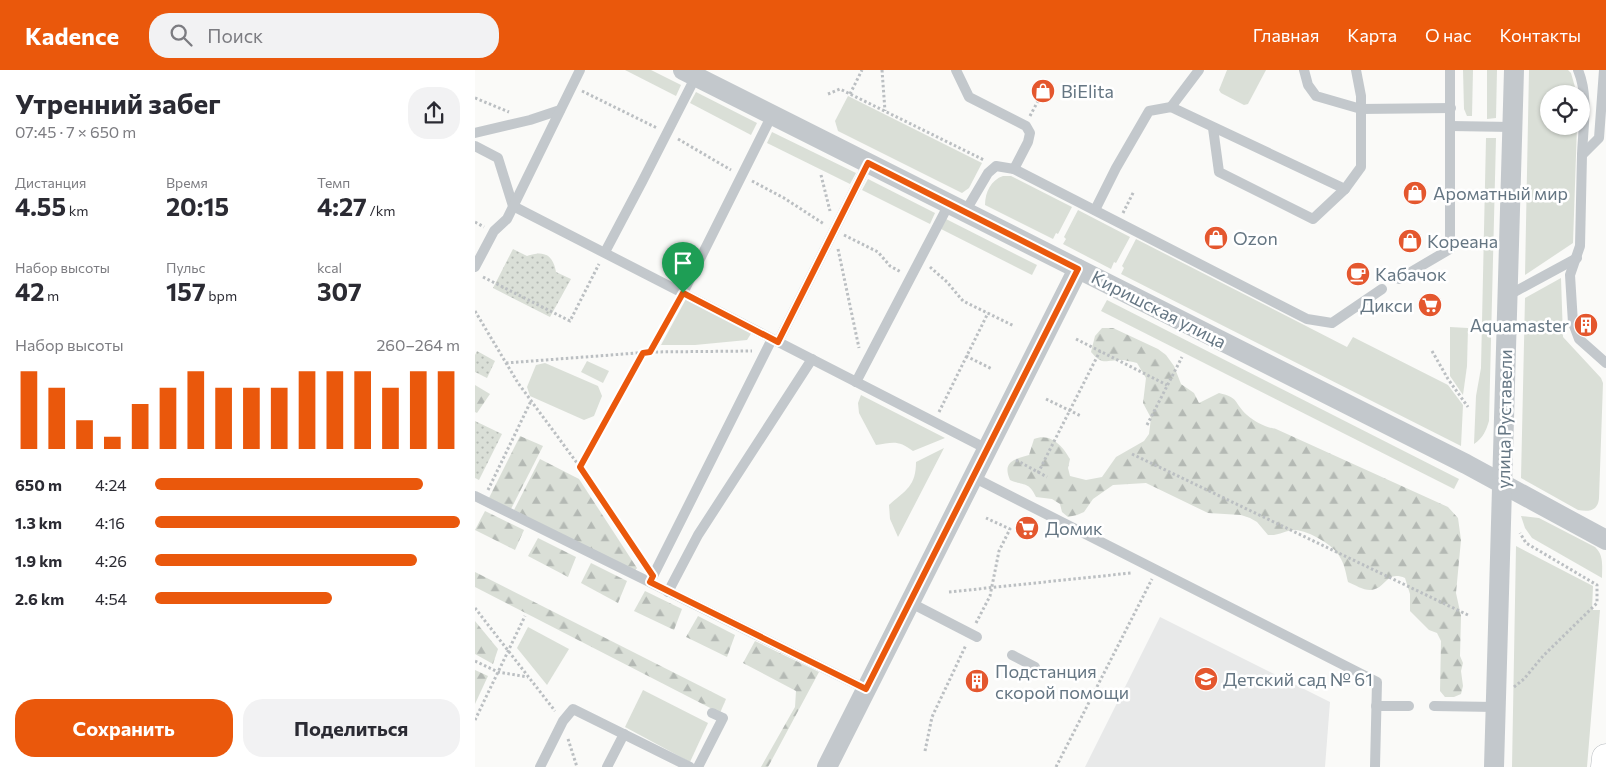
<!DOCTYPE html>
<html lang="ru">
<meta charset="utf-8">
<style>
:root{--surface:#fff;--page:#f2f2f3;--text:#2b2b33;--muted:#7c7c81;--accent:#ea580c}
body{margin:0;font-family:Commissioner,sans-serif;background:var(--page);color:var(--text);height:100vh;display:flex;flex-direction:column;font-size:19px;white-space:nowrap}
*{box-sizing:border-box;margin:0}
p{font-size:16px;color:var(--muted)}
.icon{flex:none;width:28px;height:28px;fill:none;stroke:currentColor;stroke-width:2;stroke-linecap:round;stroke-linejoin:round}
.map{position:relative;flex:1;overflow:hidden}
.drawer{display:flex;flex-direction:column;background:var(--surface);width:475px}
.drawer>*{flex:none}
.controls{position:absolute;left:1065px;top:15px;display:grid;gap:10px}
.controls a{display:grid;place-items:center;width:50px;height:50px;border-radius:50%;background:var(--surface);box-shadow:0 1px 4px #0004;font-size:25px}
.pin{position:absolute;display:grid;place-items:center;width:42px;height:42px;color:#fff;margin:-51px -21px;border-radius:50% 50% 50% 0;rotate:-45deg;box-shadow:0 0 5px #0007}
.pin .icon{rotate:45deg}
.round{display:grid;place-items:center;flex:none;width:52px;height:52px;border-radius:20px;background:var(--page)}
.overview{display:flex;align-items:center;justify-content:space-between;height:85px;padding:0 15px}
h1{font-size:28px;font-weight:700;line-height:38px}
.metrics{display:grid;grid-template-columns:repeat(3,1fr);gap:8px;height:85px;padding:5px 15px}
.metrics div{display:grid;align-content:center}
.metrics b{font-size:25px;font-weight:700}
.metrics small{font-size:14px;font-weight:400}
.metrics p{font-size:14px}
.chart{height:140px;padding:10px 15px}
.chart p{display:flex;justify-content:space-between}
.chart svg{width:100%;height:90px;margin-top:5px;stroke:var(--accent);stroke-width:6}
.button{display:flex;gap:10px;margin-top:auto;padding:10px 15px}
.button a{flex:1;height:58px;border-radius:20px;background:var(--accent);color:#fff;font-size:20px;font-weight:700;line-height:58px;text-align:center}
.button a+a{background:var(--page);color:var(--text)}
ul{padding:0 15px;list-style:none;font-size:16px}
li{display:grid;grid-template-columns:80px 60px 1fr;align-items:center;height:38px}
li i{height:12px;border-radius:6px;background:var(--accent)}
header{display:flex;align-items:center;gap:30px;box-sizing:border-box;height:70px;padding:0 25px;background:var(--accent);color:#fff}
header strong{font-size:24px}
nav{display:flex;gap:28px;margin-inline-start:auto;font-size:18px}
.search{width:350px;height:45px;background:var(--page);display:flex;align-items:center;gap:12px;box-sizing:border-box;padding:0 18px;border-radius:20px;color:var(--muted);font-size:19px}
main{display:flex;flex:1;min-height:0}
.map>svg:first-child{display:block}
.built{fill:#e8e9e9}
.grass{fill:#dadfd7}
.forest{fill:url(#forest-firs)}
.park{fill:url(#park-dots)}
.lines{fill:none;stroke-linecap:round;stroke-linejoin:round}
.primary-casing{stroke:#b5babe;stroke-width:29}
.path{stroke:#bbbfc2;stroke-width:3;stroke-dasharray:2.5 2.5;stroke-linecap:butt}
.service{stroke:#c3c8cc;stroke-width:10}
.minor{stroke:#c3c8cc;stroke-width:20}
.primary{stroke:#fff;stroke-width:28}
.route-casing{stroke:#fff;stroke-width:10}
.route{stroke:#ea580c;stroke-width:6}
.labels{text-anchor:middle;dominant-baseline:central;stroke-width:5;stroke-linejoin:round;paint-order:stroke}
.poi-label{font-size:18px;fill:#657683;stroke:#fff;text-anchor:start}
.street-label{font-size:18px;fill:#657683;stroke:#fff}
</style>
<header>
<strong>Kadence</strong>
<div class="search"><svg class="icon" aria-label="search" viewBox="0 0 24 24"><circle cx="10" cy="10" r="6"/><path d="M15 15l6 6"/></svg>Поиск</div>
<nav><a>Главная</a><a>Карта</a><a>О нас</a><a>Контакты</a></nav>
</header>
<main>
<section class="drawer">
<div class="overview"><div><h1>Утренний забег</h1><p>07:45 · 7 × 650 m</p></div><a class="round"><svg class="icon" aria-label="share" viewBox="0 0 24 24"><path d="M12 15V3M7 8l5-5 5 5M5 13v7h14v-7"/></svg></a></div>
<div class="metrics">
<div><p>Дистанция</p><b>4.55<small> km</small></b></div>
<div><p>Время</p><b>20:15</b></div>
<div><p>Темп</p><b>4:27<small> /km</small></b></div>
</div>
<div class="metrics">
<div><p>Набор высоты</p><b>42<small> m</small></b></div>
<div><p>Пульс</p><b>157<small> bpm</small></b></div>
<div><p>kcal</p><b>307</b></div>
</div>
<div class="chart"><p><span>Набор высоты</span>260–264 m</p>
<svg viewBox="0 0 160 44" preserveAspectRatio="none"><path d="M5 44V6M15 44V14M25 44V30M35 44V38M45 44V22M55 44V14M65 44V6M75 44V14M85 44V14M95 44V14M105 44V6M115 44V6M125 44V6M135 44V14M145 44V6M155 44V6"/></svg>
</div>
<ul>
<li><b>650 m</b>4:24<i style="width:88%"></i></li>
<li><b>1.3 km</b>4:16<i style="width:100%"></i></li>
<li><b>1.9 km</b>4:26<i style="width:86%"></i></li>
<li><b>2.6 km</b>4:54<i style="width:58%"></i></li>
</ul>
<div class="button"><a>Сохранить</a><a>Поделиться</a></div>
</section>
<div class="map">
<svg width="1131" height="697" viewBox="0 0 1131 697">
<defs>
<pattern id="forest-firs" width="22" height="20" patternUnits="userSpaceOnUse" patternTransform="scale(1.25)"><rect width="22" height="20" fill="#dadfd7"/><path d="M5 1l3.5 6h-7zM16 11l3.5 6h-7z" fill="#b4b9b4"/></pattern>
<pattern id="park-dots" width="8" height="8" patternUnits="userSpaceOnUse" patternTransform="scale(1.25)"><rect width="8" height="8" fill="#dadfd7"/><path d="M2 2h.1M6 6h.1" fill="none" stroke="#b4b9b4" stroke-width="1.8" stroke-linecap="round"/></pattern>
</defs>
<rect width="100%" height="100%" fill="#fafaf8"/>
<path class="built" d="M685,547L855,632L850,697H610Z"/>
<g class="grass">
<path d="M150,0H176L206,15L201,26Z"/>
<path d="M752,0H791L773,34L769,35L746,23L744,20Z"/>
<path d="M988,0H998L997,46H992L989,39Z"/>
<path d="M1012,0H1022L1021,48L1012,49Z"/>
<path d="M1054,0H1093L1096,3L1102,24H1074V56H1102L1098,173L1050,205Z"/>
<path d="M221,22L282,53L276,65L215,33Z"/>
<path d="M373,26L507,93L494,118L487,123L363,61L360,51Z"/>
<path d="M297,62L381,103L375,114L292,73Z"/>
<path d="M1011,68H1021L1014,351C1011,361 1008,368 999,374L1001,326L1006,298Z"/>
<path d="M528,106H536L597,137L583,164L581,163L578,169L510,135C510,122 516,110 528,106Z"/>
<path d="M393,109L460,143L455,154L387,120Z"/>
<path d="M603,140L655,167L641,193L639,192L636,199L588,174L591,169L589,167Z"/>
<path d="M471,149L562,195L557,205L466,159Z"/>
<path d="M661,169L872,277L878,267L973,315L988,335L986,376L646,204L649,198L647,196Z"/>
<path d="M1086,208L1088,267L1126,308L1128,313L1124,428C1123,441 1114,442 1103,440L1046,408L1050,228Z"/>
<path d="M211,229L277,262L272,270L220,275H186Z"/>
<path d="M632,230L984,409L979,419L626,241Z"/>
<path d="M975,257L993,258L992,296L988,325L975,306Z"/>
<path d="M112,291L134,301L128,313L106,302Z"/>
<path d="M70,293L123,316L127,326L119,346L109,350L55,326L52,317L61,295Z"/>
<path d="M386,325L470,368L438,381C424,370 418,372 401,375L384,343L383,333Z"/>
<path d="M469,378L423,467L415,449L414,435C431,420 441,416 441,392Z"/>
<path d="M1046,446L1064,448L1120,477C1129,485 1127,496 1127,508L1057,468L1050,458Z"/>
<path d="M1041,476L1118,516L1117,540H1125L1112,697H1037Z"/>
<path d="M53,557L94,579L72,615L42,578Z"/>
<path d="M168,620L233,653L215,692L150,657Z"/>
</g>
<g class="forest">
<path d="M627,258H638L683,279L691,285L699,296L706,314L719,323L724,333L744,323C765,328 758,332 772,345C780,352 790,357 801,359L973,437L983,448L986,470L981,523L986,546L985,586L988,593L986,601L988,616L986,624L979,627H970L965,621L966,571L962,563L954,560L935,541V524L930,508C910,500 911,520 895,520C888,520 880,515 873,512C871,504 870,496 866,489C860,475 834,461 820,460C811,460 804,466 793,465L782,452L775,448L766,445L733,443L671,413L638,415L618,429L609,442L602,445L593,447L587,442L585,434L577,429L561,427C554,411 548,416 535,410C527,392 539,389 554,385L559,369C575,362 588,376 595,389L593,398L595,406L611,410L627,407L641,387L669,371L674,364L676,348L668,333L671,308L662,293C657,292 651,290 646,290C630,290 628,296 616,282L620,266Z"/>
<path d="M0,315L15,324L2,343L0,342Z"/>
<path d="M45,366L68,376L36,439L14,428Z"/>
<path d="M65,389L104,409L162,498L159,502L39,440Z"/>
<path d="M10,441L49,460L40,480L0,460Z"/>
<path d="M63,468L101,487L93,507L53,486Z"/>
<path d="M116,493L152,511L143,533L106,513Z"/>
<path d="M0,502L251,629L245,643L0,517Z"/>
<path d="M170,521L207,539L199,560L159,541Z"/>
<path d="M223,546L260,565L252,587L211,567Z"/>
<path d="M0,551L23,579L18,594L0,584Z"/>
<path d="M280,571L344,602L293,697H286L320,637L321,621L268,593Z"/>
<path d="M0,600L13,606L0,634Z"/>
</g>
<g class="park">
<path d="M38,179L52,186C68,180 78,184 81,202L96,209L75,247L18,218Z"/>
<path d="M2,281L20,291L12,308L0,302V285Z"/>
<path d="M0,351L27,364L4,410L0,408Z"/>
</g>
<g class="lines">
<g class="primary-casing">
<path id="primary" d="M1130,697L1131,688"/>
</g>
<g class="path">
<path d="M407,0L410,41"/>
<path d="M107,21L182,58"/>
<path d="M353,24L365,19L369,21L509,90"/>
<path d="M375,24L387,0"/>
<path d="M0,28L34,42"/>
<path d="M555,46L564,29"/>
<path d="M203,69L256,100"/>
<path d="M346,105L355,141"/>
<path d="M277,111L309,128L349,154"/>
<path d="M648,143L659,121"/>
<path d="M0,152L9,157"/>
<path d="M369,165L403,182L415,196L426,202"/>
<path d="M363,179L384,278"/>
<path d="M455,197L472,212L488,231L539,256"/>
<path d="M8,207L95,251L124,194"/>
<path d="M0,241L43,313L105,397L171,495"/>
<path d="M601,269L692,315"/>
<path d="M957,281L973,309L993,337"/>
<path d="M175,282L202,234"/>
<path d="M491,286L517,299"/>
<path d="M31,293L175,282L277,281"/>
<path d="M571,329L606,346"/>
<path d="M464,342L513,243"/>
<path d="M672,355L707,287"/>
<path d="M657,384L995,546"/>
<path d="M541,390L572,407"/>
<path d="M105,397L168,283"/>
<path d="M563,403L625,281"/>
<path d="M13,420L56,331"/>
<path d="M474,522L656,503"/>
<path d="M0,538L80,641"/>
<path d="M501,553L515,526L524,481L535,459L511,448"/>
<path d="M0,591L23,602L53,607"/>
<path d="M1039,617L1049,609L1068,586L1122,533V515L1051,473L1045,463"/>
<path d="M0,650L50,546"/>
<path d="M93,669L102,697"/>
<path d="M450,681L457,647L491,575"/>
<path d="M581,697L677,509"/>
</g>
<g class="service">
<path d="M481,0L494,27L551,56L555,63L553,72L539,99"/>
<path d="M881,0L886,26V39L976,38"/>
<path d="M1103,0C1114,26 1108,57 1107,85"/>
<path d="M1129,0L1124,68L1107,85L1105,176L1095,205L1098,253L1104,269L1131,293"/>
<path d="M696,37L724,0"/>
<path d="M976,56L1037,57"/>
<path d="M738,58L744,102L838,149L870,119"/>
<path d="M0,63L55,50L85,40"/>
<path d="M0,76L23,88L38,136L512,379"/>
<path d="M620,140L641,98L674,41L696,37L870,119L886,97V39L841,26L833,15L829,0"/>
<path d="M490,142L513,103L521,96L539,99L832,249L857,253L907,219"/>
<path d="M130,182L167,112L221,6"/>
<path d="M0,197L19,161L32,149L105,0"/>
<path d="M924,209L975,179V0"/>
<path d="M208,223L297,45"/>
<path d="M1032,226L1102,188"/>
<path d="M303,272L393,93"/>
<path d="M381,312L474,134"/>
<path d="M498,407L902,612L900,697"/>
<path d="M0,426L391,619"/>
<path d="M175,512L297,269"/>
<path d="M193,522L223,465L337,289"/>
<path d="M434,532L502,567"/>
<path d="M537,585L560,597"/>
<path d="M901,636H934"/>
<path d="M959,636L1020,637"/>
<path d="M65,697L88,651L98,639L215,697"/>
<path d="M132,697L149,664"/>
<path d="M223,697L248,648L237,643"/>
</g>
<g class="minor">
<path d="M208,0L991,394L1131,470"/>
<path d="M352,697L603,199"/>
<path d="M1019,697L1039,0"/>
</g>
<use href="#primary" class="primary"/>
</g>
<g class="lines">
<g class="route-casing">
<path id="route" d="M393,93L603,199L391,619L175,512L178,506L105,397L168,283L175,282L208,223L303,272Z"/>
</g>
<use href="#route" class="route"/>
</g>
<defs>
<g id="shop-disc" transform="scale(1.25)"><circle r="9.5" fill="#e4572e" stroke="#fff"/><path d="M-5-2.5h2.3a2.7 3.5 0 0 1 5.4 0H5L5.5 6h-11ZM-1.5-2.5h3a1.5 2.3 0 0 0-3 0Z" fill="#fff"/></g>
<g id="cafe-disc" transform="scale(1.25)"><circle r="9.5" fill="#e4572e" stroke="#fff"/><path d="M-5.5-4.5H6V0H3Q3 3.5 0 3.5H-2.5Q-5.5 3.5-5.5 0ZM3-3.2v2h1.7v-2ZM-6 4.5H4V6H-6Z" fill="#fff"/></g>
<g id="supermarket-disc" transform="scale(1.25)"><circle r="9.5" fill="#e4572e" stroke="#fff"/><path d="M-6-5.5h2.5l.6 2H6L4.5 2H-2.5L-4.4-4H-6ZM-1.5 3.2a1.3 1.3 0 1 0 .1 0ZM3 3.2a1.3 1.3 0 1 0 .1 0Z" fill="#fff"/></g>
<g id="building-disc" transform="scale(1.25)"><circle r="9.5" fill="#e4572e" stroke="#fff"/><path d="M-4-6H4V6H1V3H-1V6H-4ZM-2.5-4.3h1.7v1.8h-1.7ZM.8-4.3h1.7v1.8H.8ZM-2.5-1h1.7V.8h-1.7ZM.8-1h1.7V.8H.8Z" fill="#fff"/></g>
<g id="school-disc" transform="scale(1.25)"><circle r="9.5" fill="#e4572e" stroke="#fff"/><path d="M0-5L7-2L0 1L-7-2ZM-4 1L0 2.5L4 1V4Q0 6-4 4Z" fill="#fff"/></g>
</defs>
<g fill-rule="evenodd">
<use href="#shop-disc" x="568" y="21"/>
<use href="#shop-disc" x="940" y="123"/>
<use href="#shop-disc" x="741" y="168"/>
<use href="#shop-disc" x="935" y="171"/>
<use href="#cafe-disc" x="883" y="204"/>
<use href="#supermarket-disc" x="955" y="235"/>
<use href="#building-disc" x="1111" y="255"/>
<use href="#supermarket-disc" x="552" y="458"/>
<use href="#school-disc" x="731" y="609"/>
<use href="#building-disc" x="502" y="611"/>
</g>
<g class="labels">
<g class="poi-label">
<text x="586" y="21">BiElita</text>
<text x="958" y="123">Ароматный мир</text>
<text x="758" y="168">Ozon</text>
<text x="952" y="171">Кореана</text>
<text x="900" y="204">Кабачок</text>
<text x="938" y="235" text-anchor="end">Дикси</text>
<text x="1094" y="255" text-anchor="end">Aquamaster</text>
<text x="570" y="458">Домик</text>
<text x="520" y="601">Подстанция<tspan x="520" dy="21">скорой помощи</tspan></text>
<text x="748" y="609">Детский сад № 61</text>
</g>
<g class="street-label">
<text transform="translate(684 239) rotate(27)">Киришская улица</text>
<text transform="translate(1029 349) rotate(-89)">улица Руставели</text>
</g>
</g>
</svg>
<div class="controls">
<a><svg class="icon" aria-label="locate" viewBox="0 0 24 24"><circle cx="12" cy="12" r="6"/><path d="M12 2v4M12 18v4M2 12h4M18 12h4"/></svg></a>
</div>
<div class="pin" style="left:208px;top:223px;background:#1e9e55"><svg class="icon" aria-label="arrive" viewBox="0 0 24 24"><path d="M6 21V4h12l-3 4 3 4H6"/></svg></div>
</div>
</main>
